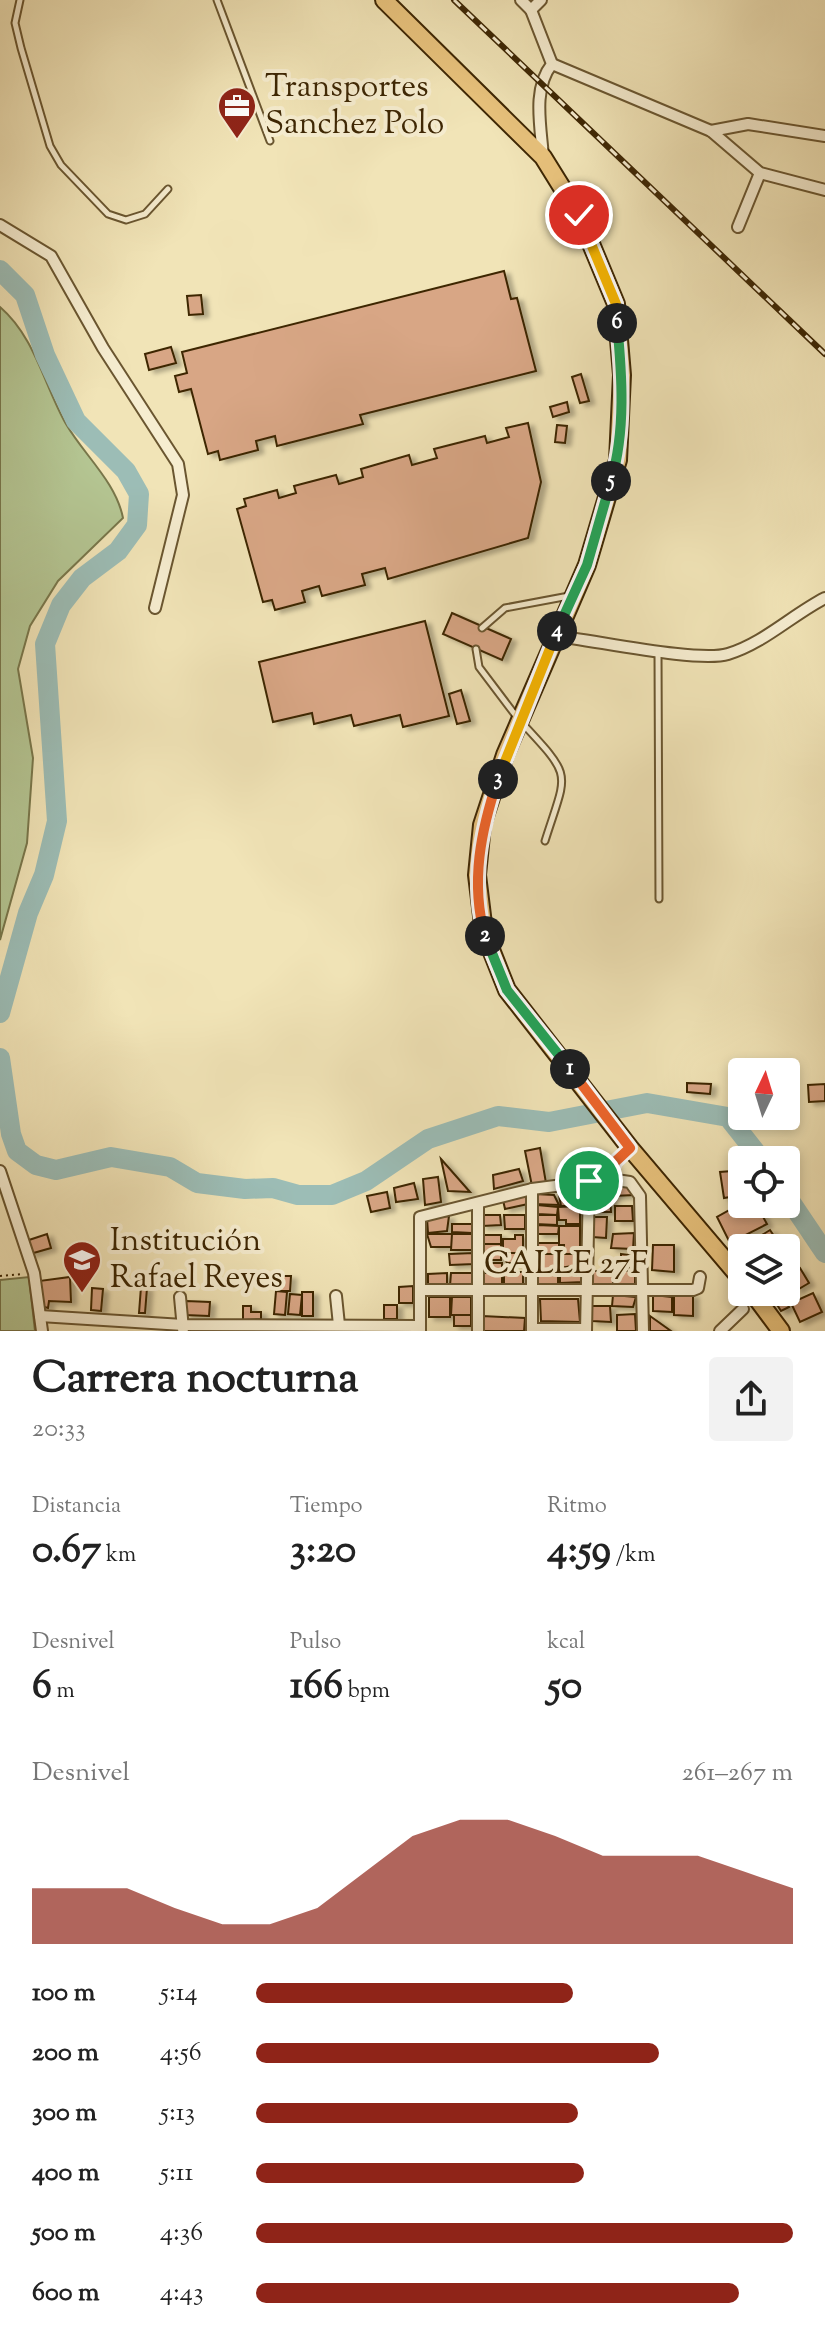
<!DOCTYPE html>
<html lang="es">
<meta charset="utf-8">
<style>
:root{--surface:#fff;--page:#f2f2f2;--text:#222;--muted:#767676;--accent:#8f2418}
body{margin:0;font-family:"Sorts Mill Goudy",serif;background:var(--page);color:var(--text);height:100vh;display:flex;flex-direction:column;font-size:30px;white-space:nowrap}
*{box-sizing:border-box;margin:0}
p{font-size:26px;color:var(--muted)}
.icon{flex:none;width:44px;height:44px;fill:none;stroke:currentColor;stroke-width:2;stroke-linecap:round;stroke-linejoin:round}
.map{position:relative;height:1331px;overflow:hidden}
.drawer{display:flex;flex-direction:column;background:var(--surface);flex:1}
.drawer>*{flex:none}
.needle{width:52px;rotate:4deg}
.buttons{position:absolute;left:728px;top:1058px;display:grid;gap:16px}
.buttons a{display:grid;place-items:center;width:72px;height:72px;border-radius:8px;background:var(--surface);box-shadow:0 4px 12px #0003;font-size:40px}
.pin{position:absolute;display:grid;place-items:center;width:68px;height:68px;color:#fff;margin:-34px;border:4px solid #fff;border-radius:50%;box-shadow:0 2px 8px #0007}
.km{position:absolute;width:40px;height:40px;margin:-20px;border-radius:50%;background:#222;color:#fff;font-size:22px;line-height:40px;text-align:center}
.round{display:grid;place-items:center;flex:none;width:84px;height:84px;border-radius:8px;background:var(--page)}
.headline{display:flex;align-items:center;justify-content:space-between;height:136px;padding:0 32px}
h1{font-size:44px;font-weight:700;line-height:60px}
.stats{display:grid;grid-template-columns:repeat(3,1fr);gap:12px;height:136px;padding:8px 32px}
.stats div{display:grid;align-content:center}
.stats b{font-size:40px;font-weight:700}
.stats small{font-size:22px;font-weight:400}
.stats p{font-size:22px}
.chart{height:224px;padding:16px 32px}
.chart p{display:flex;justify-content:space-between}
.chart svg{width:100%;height:144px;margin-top:8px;fill:var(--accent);opacity:.7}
ul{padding:0 32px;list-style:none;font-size:26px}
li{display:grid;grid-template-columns:128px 96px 1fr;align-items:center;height:60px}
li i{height:20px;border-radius:10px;background:var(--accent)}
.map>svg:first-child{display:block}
.green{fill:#b4c592;stroke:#78764a;stroke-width:2}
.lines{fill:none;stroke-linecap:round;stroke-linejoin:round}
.river{stroke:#9cbdb6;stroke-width:20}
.building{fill:#d8a685;stroke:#3d2603;stroke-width:2;filter:url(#shadow)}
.lane-casing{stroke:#6a5630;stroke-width:9}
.street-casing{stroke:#6a5630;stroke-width:14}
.primary-casing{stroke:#3d2603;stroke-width:20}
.path{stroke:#3d2603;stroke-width:2;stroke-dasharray:2 4;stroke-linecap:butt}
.lane{stroke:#f6edd0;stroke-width:5}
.street{stroke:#f6edd0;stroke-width:10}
.primary{stroke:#e8c27c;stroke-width:16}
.rail-casing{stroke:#3d2603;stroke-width:6}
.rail{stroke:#f6edd0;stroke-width:3;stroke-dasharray:9;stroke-linecap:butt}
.split-1-casing{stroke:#fff;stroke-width:16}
.split-2-casing{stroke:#fff;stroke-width:16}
.split-3-casing{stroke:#fff;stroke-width:16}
.split-4-casing{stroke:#fff;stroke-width:16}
.split-5-casing{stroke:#fff;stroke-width:16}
.split-6-casing{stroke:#fff;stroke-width:16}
.split-7-casing{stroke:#fff;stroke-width:16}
.split-1{stroke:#f0652b;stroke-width:10}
.split-2{stroke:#22a559;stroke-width:10}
.split-3{stroke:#f0652b;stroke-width:10}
.split-4{stroke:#f5b400;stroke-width:10}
.split-5{stroke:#22a559;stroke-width:10}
.split-6{stroke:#22a559;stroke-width:10}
.split-7{stroke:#f5b400;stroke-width:10}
.labels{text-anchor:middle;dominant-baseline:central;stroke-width:8;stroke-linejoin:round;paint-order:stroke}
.poi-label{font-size:32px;fill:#3d2603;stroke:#f6edd0;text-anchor:start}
.street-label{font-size:32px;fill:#3d2603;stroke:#f6edd0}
</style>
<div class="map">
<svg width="825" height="1331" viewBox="0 0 825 1331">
<defs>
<filter id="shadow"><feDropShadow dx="5.5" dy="3" stdDeviation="2" flood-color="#0004"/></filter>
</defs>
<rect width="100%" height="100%" fill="#f1e4b7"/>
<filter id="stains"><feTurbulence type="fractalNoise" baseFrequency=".0025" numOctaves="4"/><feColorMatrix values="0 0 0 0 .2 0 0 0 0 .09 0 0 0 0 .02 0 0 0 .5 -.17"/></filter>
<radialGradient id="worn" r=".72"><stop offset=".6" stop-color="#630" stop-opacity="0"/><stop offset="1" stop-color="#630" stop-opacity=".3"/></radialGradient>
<g class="green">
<path d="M0,307C35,337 44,385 66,424C84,455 116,482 123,518L58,581L30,626L18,669L33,758L27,843L0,940Z"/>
<path d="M29,1277L35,1331H0V1280Z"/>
</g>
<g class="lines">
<g class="river">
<path d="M0,270L25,295L45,355L76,421L126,471L139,494L137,525L118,551L82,578L61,605L45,644L57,821L44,875L28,913L0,1013"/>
<path d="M0,1058L11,1134L17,1151L36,1165L56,1170L111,1157L170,1167L197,1183L245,1189L273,1188L298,1195H332L366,1181L428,1139L498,1116L549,1122L647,1103L728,1117L762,1160"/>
<path d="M786,1195L825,1253"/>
</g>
</g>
<g class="building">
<path d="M504,271L511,299L517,298L536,371L360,415L363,424L277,446L275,436L256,441L258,450L220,460L218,451L208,454L191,389L179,392L175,376L187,373L182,352Z"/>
<path d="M201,295L203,314L189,315L187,296Z"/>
<path d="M171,347L176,363L149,370L145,354Z"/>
<path d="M581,374L589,401L580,403L572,377Z"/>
<path d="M567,402L569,412L553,417L550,407Z"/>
<path d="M528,423L541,482L528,538L388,579L385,568L362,574L365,585L322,596L319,586L302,591L305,602L275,610L272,600L263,602L237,509L246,506L244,499L277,490L279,498L296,493L294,486L336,475L339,484L363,477L361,469L409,455L412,465L437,458L434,449L485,436L487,443L509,437L506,428Z"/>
<path d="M557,425L567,426L565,443L555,442Z"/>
<path d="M452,613L511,639L502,660L443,634Z"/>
<path d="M425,621L449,716L403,727L400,715L354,726L351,715L314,724L312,713L273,722L259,662Z"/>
<path d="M461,690L470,721L457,724L449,694Z"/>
<path d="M687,1083L711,1084L710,1094L687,1092Z"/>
<path d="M825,1084V1101L809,1102L808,1085Z"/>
<path d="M540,1148L546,1183L532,1186L525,1151Z"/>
<path d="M441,1159L470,1192L448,1191Z"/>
<path d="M519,1169L523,1181L494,1189L493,1175Z"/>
<path d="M732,1171L736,1196L724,1198L720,1172Z"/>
<path d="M438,1177L441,1202L425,1205L423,1179Z"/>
<path d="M414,1183L418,1199L396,1202L394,1188Z"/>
<rect x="591" y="1183" width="19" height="13"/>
<path d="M612,1183L634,1186L635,1195L612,1196Z"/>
<path d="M387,1192L390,1208L371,1212L367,1196Z"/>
<path d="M535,1194L554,1195L559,1205L534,1204Z"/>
<path d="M559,1195L583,1196V1206H561Z"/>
<path d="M526,1196L528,1204L505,1209L503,1200Z"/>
<path d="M591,1196H610L611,1212H591Z"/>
<path d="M742,1203L756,1204L767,1224L730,1243L717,1217Z"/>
<path d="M537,1205L558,1207L557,1215L537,1214Z"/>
<path d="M580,1206V1224H566V1220H559L558,1207Z"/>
<path d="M615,1206H632L633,1221H615Z"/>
<path d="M481,1215H500L501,1225L482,1226Z"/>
<path d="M504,1215H525V1229H505Z"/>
<path d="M535,1215H557V1225L535,1224Z"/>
<path d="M449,1216L447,1231L428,1233L427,1218Z"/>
<path d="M592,1217H607L606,1238L592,1237Z"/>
<path d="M452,1224H472V1233L452,1232Z"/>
<path d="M538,1225L559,1226L558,1234H538Z"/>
<path d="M559,1226H580V1254H564V1245H559Z"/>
<path d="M770,1230L782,1248H742V1256L738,1250Z"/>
<path d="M634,1233L633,1249L611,1248L613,1234Z"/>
<path d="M47,1234L51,1248L30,1254L26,1241Z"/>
<path d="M427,1234H452V1247H431Z"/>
<path d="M452,1234H474V1250H451Z"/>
<rect x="482" y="1235" width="19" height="9"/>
<path d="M515,1235H523V1253H503V1239H515Z"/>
<rect x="536" y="1243" width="23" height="11"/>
<rect x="482" y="1244" width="19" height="16"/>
<path d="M653,1245H674V1272L652,1270Z"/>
<path d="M474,1253V1264L450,1265L449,1254Z"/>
<path d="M503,1253H523V1263H507Z"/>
<path d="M539,1254H559L558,1271H539Z"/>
<path d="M564,1254H585V1260H580V1265L559,1268V1257Z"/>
<path d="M621,1254L636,1256V1268L621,1266Z"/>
<rect x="482" y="1263" width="20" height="10"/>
<path d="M800,1268L809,1283L797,1290L793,1281L786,1285V1276Z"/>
<path d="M560,1271H583V1282L560,1283Z"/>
<rect x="590" y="1271" width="23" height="13"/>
<rect x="613" y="1271" width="22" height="13"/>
<rect x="504" y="1272" width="19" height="12"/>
<path d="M447,1273V1285L428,1286V1274Z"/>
<path d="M451,1273H475L474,1286H450Z"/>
<rect x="482" y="1273" width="20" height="11"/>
<path d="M537,1273H558V1284L535,1285Z"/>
<path d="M276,1276H291L290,1291H276Z"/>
<path d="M70,1277L71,1302L49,1301L48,1308L41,1306L39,1281Z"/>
<path d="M413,1286V1303H399V1287Z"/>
<path d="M141,1287L147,1288L145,1313H139Z"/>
<path d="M92,1288L103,1289L101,1311L91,1310Z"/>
<path d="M276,1291L287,1292L285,1315L274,1314Z"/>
<rect x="302" y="1292" width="11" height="24"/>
<path d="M780,1292L789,1307L781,1311L771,1295Z"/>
<path d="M813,1293L822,1312L800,1322L791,1303Z"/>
<path d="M290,1294L302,1295L300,1315L288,1314Z"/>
<path d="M674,1294L693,1295V1316L674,1315Z"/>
<path d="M613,1295L636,1297L633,1307L612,1306Z"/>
<path d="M653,1295L672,1297V1312L653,1311Z"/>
<rect x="429" y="1297" width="21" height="20"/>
<path d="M452,1297H471V1315H451Z"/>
<path d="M540,1299H578L580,1322L541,1321Z"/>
<path d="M186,1301L210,1302L209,1316L185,1315Z"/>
<rect x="384" y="1305" width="13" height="14"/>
<path d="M243,1306H251V1312H261V1319L243,1320Z"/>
<path d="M592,1306H610L611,1322L592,1321Z"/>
<path d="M635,1314L636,1331H617V1315Z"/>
<rect x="454" y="1315" width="17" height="11"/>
<path d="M482,1316L525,1318L524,1331H482Z"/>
<path d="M650,1316L671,1331H650Z"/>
</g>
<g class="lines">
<g class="lane-casing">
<g id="lane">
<path d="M20,0L15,23L21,48L50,146L61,165L108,214L126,220L145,214L168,189"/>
<path d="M217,0L270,141"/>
<path d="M482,628L505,608L569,596"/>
<path d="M476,649L479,667L516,716"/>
<path d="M658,652L659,899"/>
<path d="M523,724C574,779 567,771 545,841"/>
</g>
</g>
<g class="street-casing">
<g id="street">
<path d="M521,0L531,10"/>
<path d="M541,0L531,10L552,64C532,89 541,127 543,157"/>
<path d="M552,64L711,131L760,173L825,190"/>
<path d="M711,131L748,124L825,136"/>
<path d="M0,225L51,256L103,348L178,464L183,495L155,608"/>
<path d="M738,227L760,173"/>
<path d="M555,636C594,640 698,663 728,654C764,643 792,615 825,598"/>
<path d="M0,1171L34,1273L42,1331"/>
<path d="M532,1189V1331"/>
<path d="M421,1290H693L698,1288L700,1277"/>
<path d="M336,1296L339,1325"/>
<path d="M180,1297L183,1329"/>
<path d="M40,1316L183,1325L419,1326"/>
<path d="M532,1329H586"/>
<path d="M420,1331V1217L532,1189L609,1179L630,1182L640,1196L643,1331"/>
<path d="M478,1331V1205"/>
<path d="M586,1331L589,1181"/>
<path d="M720,1331L743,1309"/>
</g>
</g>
<g class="primary-casing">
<g id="primary">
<path d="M384,0L543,157L579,215L616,304L622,375L618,460L587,565L505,755L482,825L477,875L484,932L507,990L630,1148L742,1280"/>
<path d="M752,1292L781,1331"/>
</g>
</g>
<g class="path">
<path d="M611,1170L621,1156"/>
<path d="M0,1276L23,1274"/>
</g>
<use href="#lane" class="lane"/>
<use href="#street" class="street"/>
<use href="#primary" class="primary"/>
<g class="rail-casing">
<path id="rail" d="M454,0L825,354"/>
</g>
<use href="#rail" class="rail"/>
</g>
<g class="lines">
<g class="split-1-casing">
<path id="split-1" d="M570,1069L630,1148L615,1162L609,1179L589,1181"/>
</g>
<g class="split-2-casing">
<path id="split-2" d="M485,936L507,990L570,1069"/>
</g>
<g class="split-3-casing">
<path id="split-3" d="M485,936C470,882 481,830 498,779"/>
</g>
<g class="split-4-casing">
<path id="split-4" d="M498,779L557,631"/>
</g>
<g class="split-5-casing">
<path id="split-5" d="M557,631L587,565L611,481"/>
</g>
<g class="split-6-casing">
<path id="split-6" d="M611,481C626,431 622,374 617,323"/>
</g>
<g class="split-7-casing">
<path id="split-7" d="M579,215L616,304L617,323"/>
</g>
<use href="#split-1" class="split-1"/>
<use href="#split-2" class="split-2"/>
<use href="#split-3" class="split-3"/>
<use href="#split-4" class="split-4"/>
<use href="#split-5" class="split-5"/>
<use href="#split-6" class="split-6"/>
<use href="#split-7" class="split-7"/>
</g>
<defs>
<g id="office-pin" transform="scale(2)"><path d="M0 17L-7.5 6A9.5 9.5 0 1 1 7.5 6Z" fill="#8f2418" stroke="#f6edd0"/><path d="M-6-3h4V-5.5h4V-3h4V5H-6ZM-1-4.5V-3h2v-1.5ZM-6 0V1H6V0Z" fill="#fff"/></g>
<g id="school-pin" transform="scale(2)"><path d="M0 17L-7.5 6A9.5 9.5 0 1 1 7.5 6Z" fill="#8f2418" stroke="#f6edd0"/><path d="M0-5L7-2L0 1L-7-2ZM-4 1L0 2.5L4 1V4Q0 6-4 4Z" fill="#fff"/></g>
</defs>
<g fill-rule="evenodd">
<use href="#office-pin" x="237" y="106"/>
<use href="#school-pin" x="82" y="1260"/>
</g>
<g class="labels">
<g class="poi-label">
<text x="265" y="88">Transportes<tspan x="265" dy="37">Sanchez Polo</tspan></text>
<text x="110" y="1242">Institución<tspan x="110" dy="37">Rafael Reyes</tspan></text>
</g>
<g class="street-label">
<text x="566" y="1265">CALLE 27F</text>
</g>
</g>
<rect width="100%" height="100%" filter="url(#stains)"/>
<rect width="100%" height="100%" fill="url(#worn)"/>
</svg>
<div class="buttons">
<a><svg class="needle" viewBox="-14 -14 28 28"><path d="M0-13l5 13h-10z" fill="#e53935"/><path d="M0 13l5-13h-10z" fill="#767676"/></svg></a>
<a><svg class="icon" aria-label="locate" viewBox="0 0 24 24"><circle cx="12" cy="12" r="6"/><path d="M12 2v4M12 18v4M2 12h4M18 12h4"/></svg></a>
<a><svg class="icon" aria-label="layers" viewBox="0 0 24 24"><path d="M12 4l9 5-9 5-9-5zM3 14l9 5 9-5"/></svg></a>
</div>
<div class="pin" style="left:589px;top:1181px;background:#1e9e55"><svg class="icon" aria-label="arrive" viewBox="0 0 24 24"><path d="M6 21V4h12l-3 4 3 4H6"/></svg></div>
<div class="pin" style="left:579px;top:215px;background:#d93025"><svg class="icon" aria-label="check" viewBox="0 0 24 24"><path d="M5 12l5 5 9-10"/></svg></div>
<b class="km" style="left:570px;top:1069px">1</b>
<b class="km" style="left:485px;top:936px">2</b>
<b class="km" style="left:498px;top:779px">3</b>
<b class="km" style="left:557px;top:631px">4</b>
<b class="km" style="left:611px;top:481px">5</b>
<b class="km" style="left:617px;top:323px">6</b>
</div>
<section class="drawer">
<div class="headline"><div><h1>Carrera nocturna</h1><p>20:33</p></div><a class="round"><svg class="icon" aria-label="share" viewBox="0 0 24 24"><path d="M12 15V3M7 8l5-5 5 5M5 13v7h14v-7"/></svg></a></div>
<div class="stats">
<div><p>Distancia</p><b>0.67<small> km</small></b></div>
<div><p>Tiempo</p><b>3:20</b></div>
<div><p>Ritmo</p><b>4:59<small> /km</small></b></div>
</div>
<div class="stats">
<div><p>Desnivel</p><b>6<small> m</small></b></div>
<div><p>Pulso</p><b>166<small> bpm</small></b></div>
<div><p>kcal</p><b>50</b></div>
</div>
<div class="chart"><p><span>Desnivel</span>261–267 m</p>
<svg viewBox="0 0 160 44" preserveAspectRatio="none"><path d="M0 44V27L10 27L20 27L30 33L40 38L50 38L60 33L70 22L80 11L90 6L100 6L110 11L120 17L130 17L140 17L150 22L160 27V44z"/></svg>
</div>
<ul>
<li><b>100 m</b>5:14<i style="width:59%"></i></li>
<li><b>200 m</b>4:56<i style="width:75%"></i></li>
<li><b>300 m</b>5:13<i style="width:60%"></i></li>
<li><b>400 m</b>5:11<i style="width:61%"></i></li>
<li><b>500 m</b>4:36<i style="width:100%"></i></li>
<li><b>600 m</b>4:43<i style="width:90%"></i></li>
</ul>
</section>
